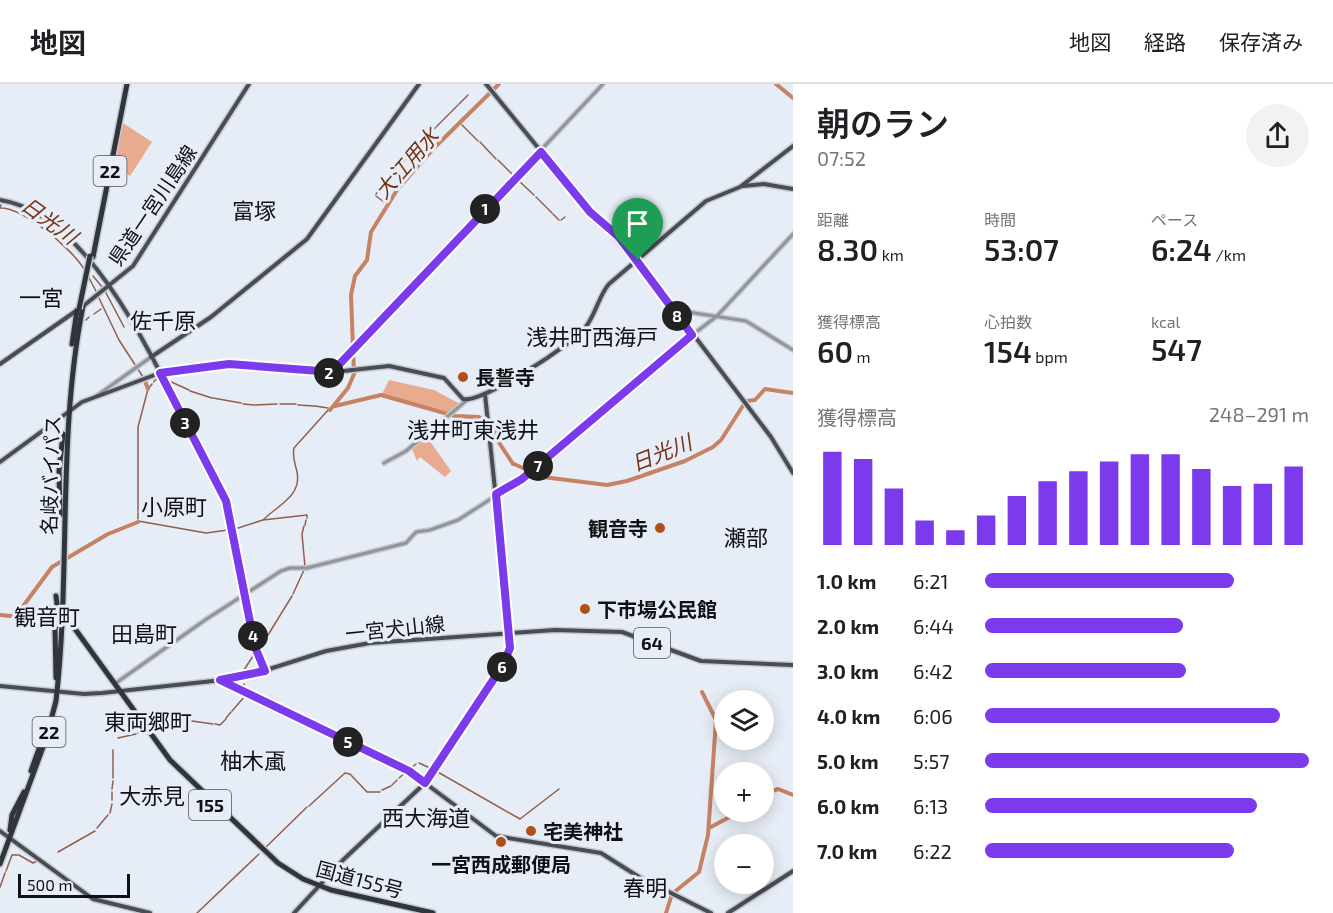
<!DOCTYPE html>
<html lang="ja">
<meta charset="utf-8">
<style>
:root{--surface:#fff;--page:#f2f2f2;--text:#202124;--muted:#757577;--line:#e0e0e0;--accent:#7c3aed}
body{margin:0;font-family:"Exo 2","Noto Sans JP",sans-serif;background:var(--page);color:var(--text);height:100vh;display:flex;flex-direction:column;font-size:22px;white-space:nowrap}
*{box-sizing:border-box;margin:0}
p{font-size:20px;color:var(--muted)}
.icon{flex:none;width:33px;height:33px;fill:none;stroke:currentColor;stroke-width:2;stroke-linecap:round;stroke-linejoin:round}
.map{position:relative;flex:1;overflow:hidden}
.sheet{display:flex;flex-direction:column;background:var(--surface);width:540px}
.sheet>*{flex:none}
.tools{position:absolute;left:714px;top:606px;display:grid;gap:12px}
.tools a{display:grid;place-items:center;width:60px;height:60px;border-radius:50%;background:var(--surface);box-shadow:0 3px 15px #0003;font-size:30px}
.scale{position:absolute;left:18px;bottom:15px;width:112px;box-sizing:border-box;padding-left:6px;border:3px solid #0f1114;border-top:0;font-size:16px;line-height:21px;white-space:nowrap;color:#0f1114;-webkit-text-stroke:4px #e7edf6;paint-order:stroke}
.pin{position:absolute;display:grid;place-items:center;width:51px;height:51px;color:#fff;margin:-62px -26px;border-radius:50% 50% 50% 0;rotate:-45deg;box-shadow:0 0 6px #0007}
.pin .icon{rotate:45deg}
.km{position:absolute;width:30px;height:30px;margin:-15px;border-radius:50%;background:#222;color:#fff;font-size:16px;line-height:30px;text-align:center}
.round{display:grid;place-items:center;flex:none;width:63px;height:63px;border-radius:32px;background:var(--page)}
.summary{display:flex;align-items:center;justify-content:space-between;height:102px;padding:0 24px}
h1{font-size:33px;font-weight:600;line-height:45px}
.stats{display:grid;grid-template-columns:repeat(3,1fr);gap:9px;height:102px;padding:6px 24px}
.stats div{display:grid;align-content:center}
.stats b{font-size:30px;font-weight:600}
.stats small{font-size:16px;font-weight:400}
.stats p{font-size:16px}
.chart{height:168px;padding:12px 24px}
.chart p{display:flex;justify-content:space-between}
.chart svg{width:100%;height:108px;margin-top:6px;stroke:var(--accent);stroke-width:6}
ul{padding:0 24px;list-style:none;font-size:20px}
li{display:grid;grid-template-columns:96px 72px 1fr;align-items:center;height:45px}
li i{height:15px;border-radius:8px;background:var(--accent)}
header{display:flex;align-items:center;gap:36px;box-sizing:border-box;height:84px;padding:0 30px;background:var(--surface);border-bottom:2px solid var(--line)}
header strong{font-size:28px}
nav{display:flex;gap:33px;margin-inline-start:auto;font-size:21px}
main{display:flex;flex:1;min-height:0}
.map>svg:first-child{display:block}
.green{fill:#e9ab90}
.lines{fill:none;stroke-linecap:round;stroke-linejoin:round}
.stream{stroke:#8f604c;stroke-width:1.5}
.river{stroke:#c68264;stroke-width:4}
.minor-casing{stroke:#c4cad2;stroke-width:6}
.major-casing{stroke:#c4cad2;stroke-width:7}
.highway-casing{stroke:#c4cad2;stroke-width:8}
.minor{stroke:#929498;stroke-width:3}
.major{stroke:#494d53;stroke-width:4}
.highway{stroke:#30353c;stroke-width:5}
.highway-bridge-casing{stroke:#c4cad2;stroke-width:8;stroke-linecap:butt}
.highway-bridge{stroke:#30353c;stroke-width:5}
.route-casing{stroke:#fff;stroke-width:12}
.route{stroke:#7c3aed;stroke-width:8}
.poi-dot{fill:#b24e1a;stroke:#e7edf6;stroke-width:2}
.labels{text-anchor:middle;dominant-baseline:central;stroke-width:6;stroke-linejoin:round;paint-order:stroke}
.shield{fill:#e7edf6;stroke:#505358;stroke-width:1.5}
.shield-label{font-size:18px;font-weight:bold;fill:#0f1114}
.street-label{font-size:20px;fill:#0f1114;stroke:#e7edf6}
.poi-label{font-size:20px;font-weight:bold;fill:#0f1114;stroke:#e7edf6;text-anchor:start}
.water-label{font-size:21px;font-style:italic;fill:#723213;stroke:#e7edf6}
.quarter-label{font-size:22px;fill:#0f1114;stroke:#e7edf6}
</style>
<header>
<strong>地図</strong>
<nav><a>地図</a><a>経路</a><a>保存済み</a></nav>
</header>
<main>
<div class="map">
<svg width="793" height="829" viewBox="0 0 793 829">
<rect width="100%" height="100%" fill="#e7edf6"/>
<g class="green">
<path d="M123,39L152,58L130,92L114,82Z"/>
<path d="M389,296L434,306L462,321L451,329L382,310Z"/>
<path d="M427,353L451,387L445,393L420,373L417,377L412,365Z"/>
</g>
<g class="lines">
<g class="stream">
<path d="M459,20L468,11"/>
<path d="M450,29L458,21"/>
<path d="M462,41L478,57"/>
<path d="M437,42L449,30"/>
<path d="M424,55L436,43"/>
<path d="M480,58L496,75"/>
<path d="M409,71L423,57"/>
<path d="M498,76L514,92"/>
<path d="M399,83L408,72"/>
<path d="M518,96L534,111"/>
<path d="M387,97L397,84"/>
<path d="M376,110L386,98"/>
<path d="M376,112L384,118"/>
<path d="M536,113L552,129"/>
<path d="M1,121L0,124C23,123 72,165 84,185"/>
<path d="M553,130L559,136"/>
<path d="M561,136L565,133"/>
<path d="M88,192L97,209"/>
<path d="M93,192L103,204"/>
<path d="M105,207L124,243"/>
<path d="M98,212L119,256L143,293"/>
<path d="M94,230L101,225"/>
<path d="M86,236L89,233"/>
<path d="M165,295L189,306"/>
<path d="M155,296L161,295"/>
<path d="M154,298V297"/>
<path d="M190,307L212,314"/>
<path d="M213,314L241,319"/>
<path d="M243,320L254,321"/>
<path d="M280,320H296"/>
<path d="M255,321L277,320"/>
<path d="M298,321L314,322"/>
<path d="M315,322L328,324"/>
<path d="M138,435V343L148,305L152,300"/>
<path d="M263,436C278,421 302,412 297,388C295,379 292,373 294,364L329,325"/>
<path d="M138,437L206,449L235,445L263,436L307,431V434"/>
<path d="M305,441L306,436"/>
<path d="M304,442L302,450L305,483"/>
<path d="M293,510L304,486"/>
<path d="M268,551L292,512"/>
<path d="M262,559L265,556"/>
<path d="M242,589L255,569"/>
<path d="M244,600L246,608"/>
<path d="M232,627L245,612"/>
<path d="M226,634L231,628"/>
<path d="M176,635L190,637"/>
<path d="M192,637L213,640"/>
<path d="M215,640L220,641L226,635"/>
<path d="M150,645L158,644"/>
<path d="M138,649L143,648"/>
<path d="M118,654L136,650"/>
<path d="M419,679L432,685"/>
<path d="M113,683V666"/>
<path d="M410,685L416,680"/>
<path d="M436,687L520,735L559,705"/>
<path d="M113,694V684"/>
<path d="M399,694L406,688"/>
<path d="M392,701L397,696"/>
<path d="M112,705L113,697"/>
<path d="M382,706L391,702"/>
<path d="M112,716V708"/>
<path d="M309,722L345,689L350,690L367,708H380"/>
<path d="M110,729L112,720"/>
<path d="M97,744L108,731"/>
<path d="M265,764L307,723"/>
<path d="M58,768L95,747"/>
<path d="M19,771L33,779L37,777"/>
<path d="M6,787L12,771H18"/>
<path d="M0,803L5,789"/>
<path d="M197,829L259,770"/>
</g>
<g class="river">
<path d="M776,0L793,14"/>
<path d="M145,297L148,305"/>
<path d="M335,322L381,311L455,332L479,333L494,343L498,357L513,380"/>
<path d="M330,326L348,304L354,290L351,211L355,192L367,176L371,148L397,106L434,64L499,0"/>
<path d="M514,380L543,393L607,401L627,397L685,377L713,363L721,356L746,317L755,316L765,305L793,309"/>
<path d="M0,531L11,532L18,529L52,483L108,450L138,438"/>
<path d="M764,710L778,705L793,711"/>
<path d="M709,744L739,728"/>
<path d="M666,829L672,810L699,788L708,751L716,636L702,608"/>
</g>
<g class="minor-casing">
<g id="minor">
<path d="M675,226L746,237L793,266"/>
<path d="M332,288L603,0"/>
<path d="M95,313L151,273"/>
<path d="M384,379L406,367L467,316"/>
<path d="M116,599L205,536L281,487L290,484H307L406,459L416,448L430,446L458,436L522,395L666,271L717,232L793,150"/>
</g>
</g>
<g class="major-casing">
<g id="major">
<path d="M486,0L584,120L616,150L637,176L771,353L793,389"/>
<path d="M743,102L764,100L793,105"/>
<path d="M0,116C89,129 155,278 191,351C202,374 219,395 227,419C244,472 239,538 265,587"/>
<path d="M82,223L133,182L249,0"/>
<path d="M151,273L211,233L307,155L419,0"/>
<path d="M0,280L76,227"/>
<path d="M0,378L82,318L160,289L224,280L325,289L389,282L444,294L463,315C481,320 573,260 585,244C596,230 599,211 609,200L706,117L740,103L793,62"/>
<path d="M221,597L409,687L496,752L601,769L639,793L711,829"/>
<path d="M0,602L84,610L102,609L241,594L326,567L370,559L555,546L622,548L701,577L793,581"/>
<path d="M0,747L93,815L150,829"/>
<path d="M294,829L343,776L425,699L509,569L510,549L485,310"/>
<path d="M728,829L793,787"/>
</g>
</g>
<g class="highway-casing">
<g id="highway">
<path d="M93,173L127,0"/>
<path d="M72,260L77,226"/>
<path d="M60,431L59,387L63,350"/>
<path d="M56,512L58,528"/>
<path d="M60,533L70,538L170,676L278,779L303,795L331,806L433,829"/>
<path d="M56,594L55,544L58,539"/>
<path d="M31,687L49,637"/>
<path d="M10,746L12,731L24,708"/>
<path d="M0,780L46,655L56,617C71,485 57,353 83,222"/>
</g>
</g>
<use href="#minor" class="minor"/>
<use href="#major" class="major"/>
<use href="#highway" class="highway"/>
<g class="highway-bridge-casing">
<path id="highway-bridge" d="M79,225L90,172"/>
</g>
<use href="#highway-bridge" class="highway-bridge"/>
</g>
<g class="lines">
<g class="route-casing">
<path id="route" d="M541,68L590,128L619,153L692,251L522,395L496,410L510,564L503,581L425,699L409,687L220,596L265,587L255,563L226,417L160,289L229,280L332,288Z"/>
</g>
<use href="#route" class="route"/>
</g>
<g class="poi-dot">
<circle cx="463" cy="293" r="6"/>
<circle cx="660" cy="444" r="6"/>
<circle cx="585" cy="525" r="6"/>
<circle cx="531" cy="747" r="6"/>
<circle cx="501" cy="758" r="6"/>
</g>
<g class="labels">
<g class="shield">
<rect x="93.5" y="72" width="33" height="30" rx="4.5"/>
<rect x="634" y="544" width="36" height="30" rx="4.5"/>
<rect x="32.5" y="633" width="33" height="30" rx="4.5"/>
<rect x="189" y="706" width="42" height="30" rx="4.5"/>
</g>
<g class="shield-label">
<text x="110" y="87">22</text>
<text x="652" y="559">64</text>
<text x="49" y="648">22</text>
<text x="210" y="721">155</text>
</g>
<g class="street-label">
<text transform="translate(152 121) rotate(-56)">県道一宮川島線</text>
<text transform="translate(50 391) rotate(-88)">名岐バイパス</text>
<text transform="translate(395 544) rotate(-6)">一宮犬山線</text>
<text transform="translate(360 795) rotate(15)">国道155号</text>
</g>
<g class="poi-label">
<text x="475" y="293">長誓寺</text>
<text x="648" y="444" text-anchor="end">観音寺</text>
<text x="597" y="525">下市場公民館</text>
<text x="543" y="747">宅美神社</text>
<text x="501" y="780" text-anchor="middle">一宮西成郵便局</text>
</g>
<g class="water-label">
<text transform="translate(406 79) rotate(-49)">大江用水</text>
<text transform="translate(50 136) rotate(36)">日光川</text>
<text transform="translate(661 368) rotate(-22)">日光川</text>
</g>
<g class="quarter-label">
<text x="254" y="126">富塚</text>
<text x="41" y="213">一宮</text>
<text x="163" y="236">佐千原</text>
<text x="592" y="252">浅井町西海戸</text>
<text x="473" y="345">浅井町東浅井</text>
<text x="174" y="422">小原町</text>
<text x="746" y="453">瀬部</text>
<text x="47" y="532">観音町</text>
<text x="144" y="549">田島町</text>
<text x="148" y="637">東両郷町</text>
<text x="253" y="676">柚木颪</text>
<text x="152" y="711">大赤見</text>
<text x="426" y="733">西大海道</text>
<text x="645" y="803">春明</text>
</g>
</g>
</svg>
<div class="tools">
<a><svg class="icon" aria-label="layers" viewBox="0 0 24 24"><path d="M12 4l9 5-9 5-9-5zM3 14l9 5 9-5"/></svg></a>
<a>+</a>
<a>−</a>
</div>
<div class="scale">500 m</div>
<div class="pin" style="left:638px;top:176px;background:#1e9e55"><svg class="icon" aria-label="arrive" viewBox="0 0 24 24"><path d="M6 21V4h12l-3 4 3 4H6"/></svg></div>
<b class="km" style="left:485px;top:125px">1</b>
<b class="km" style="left:329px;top:289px">2</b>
<b class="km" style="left:185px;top:339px">3</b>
<b class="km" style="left:253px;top:552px">4</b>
<b class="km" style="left:348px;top:658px">5</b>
<b class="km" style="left:502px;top:583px">6</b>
<b class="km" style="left:538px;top:382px">7</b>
<b class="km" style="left:677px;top:232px">8</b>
</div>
<section class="sheet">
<div class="summary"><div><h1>朝のラン</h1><p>07:52</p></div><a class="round"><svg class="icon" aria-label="share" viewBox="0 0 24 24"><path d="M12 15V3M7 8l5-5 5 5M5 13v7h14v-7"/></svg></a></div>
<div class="stats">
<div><p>距離</p><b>8.30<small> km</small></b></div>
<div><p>時間</p><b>53:07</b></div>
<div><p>ペース</p><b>6:24<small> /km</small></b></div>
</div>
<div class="stats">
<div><p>獲得標高</p><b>60<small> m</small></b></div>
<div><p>心拍数</p><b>154<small> bpm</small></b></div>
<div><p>kcal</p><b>547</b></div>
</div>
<div class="chart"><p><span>獲得標高</span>248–291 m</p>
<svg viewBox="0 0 160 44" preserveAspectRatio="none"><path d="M5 44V6M15 44V9M25 44V21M35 44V34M45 44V38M55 44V32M65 44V24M75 44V18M85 44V14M95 44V10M105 44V7M115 44V7M125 44V13M135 44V20M145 44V19M155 44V12"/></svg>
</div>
<ul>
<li><b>1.0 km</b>6:21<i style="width:77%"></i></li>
<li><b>2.0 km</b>6:44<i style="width:61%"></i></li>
<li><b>3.0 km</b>6:42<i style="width:62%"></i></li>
<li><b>4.0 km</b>6:06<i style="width:91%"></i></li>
<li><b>5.0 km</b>5:57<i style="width:100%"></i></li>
<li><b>6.0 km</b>6:13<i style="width:84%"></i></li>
<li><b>7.0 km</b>6:22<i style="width:77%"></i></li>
</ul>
</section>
</main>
